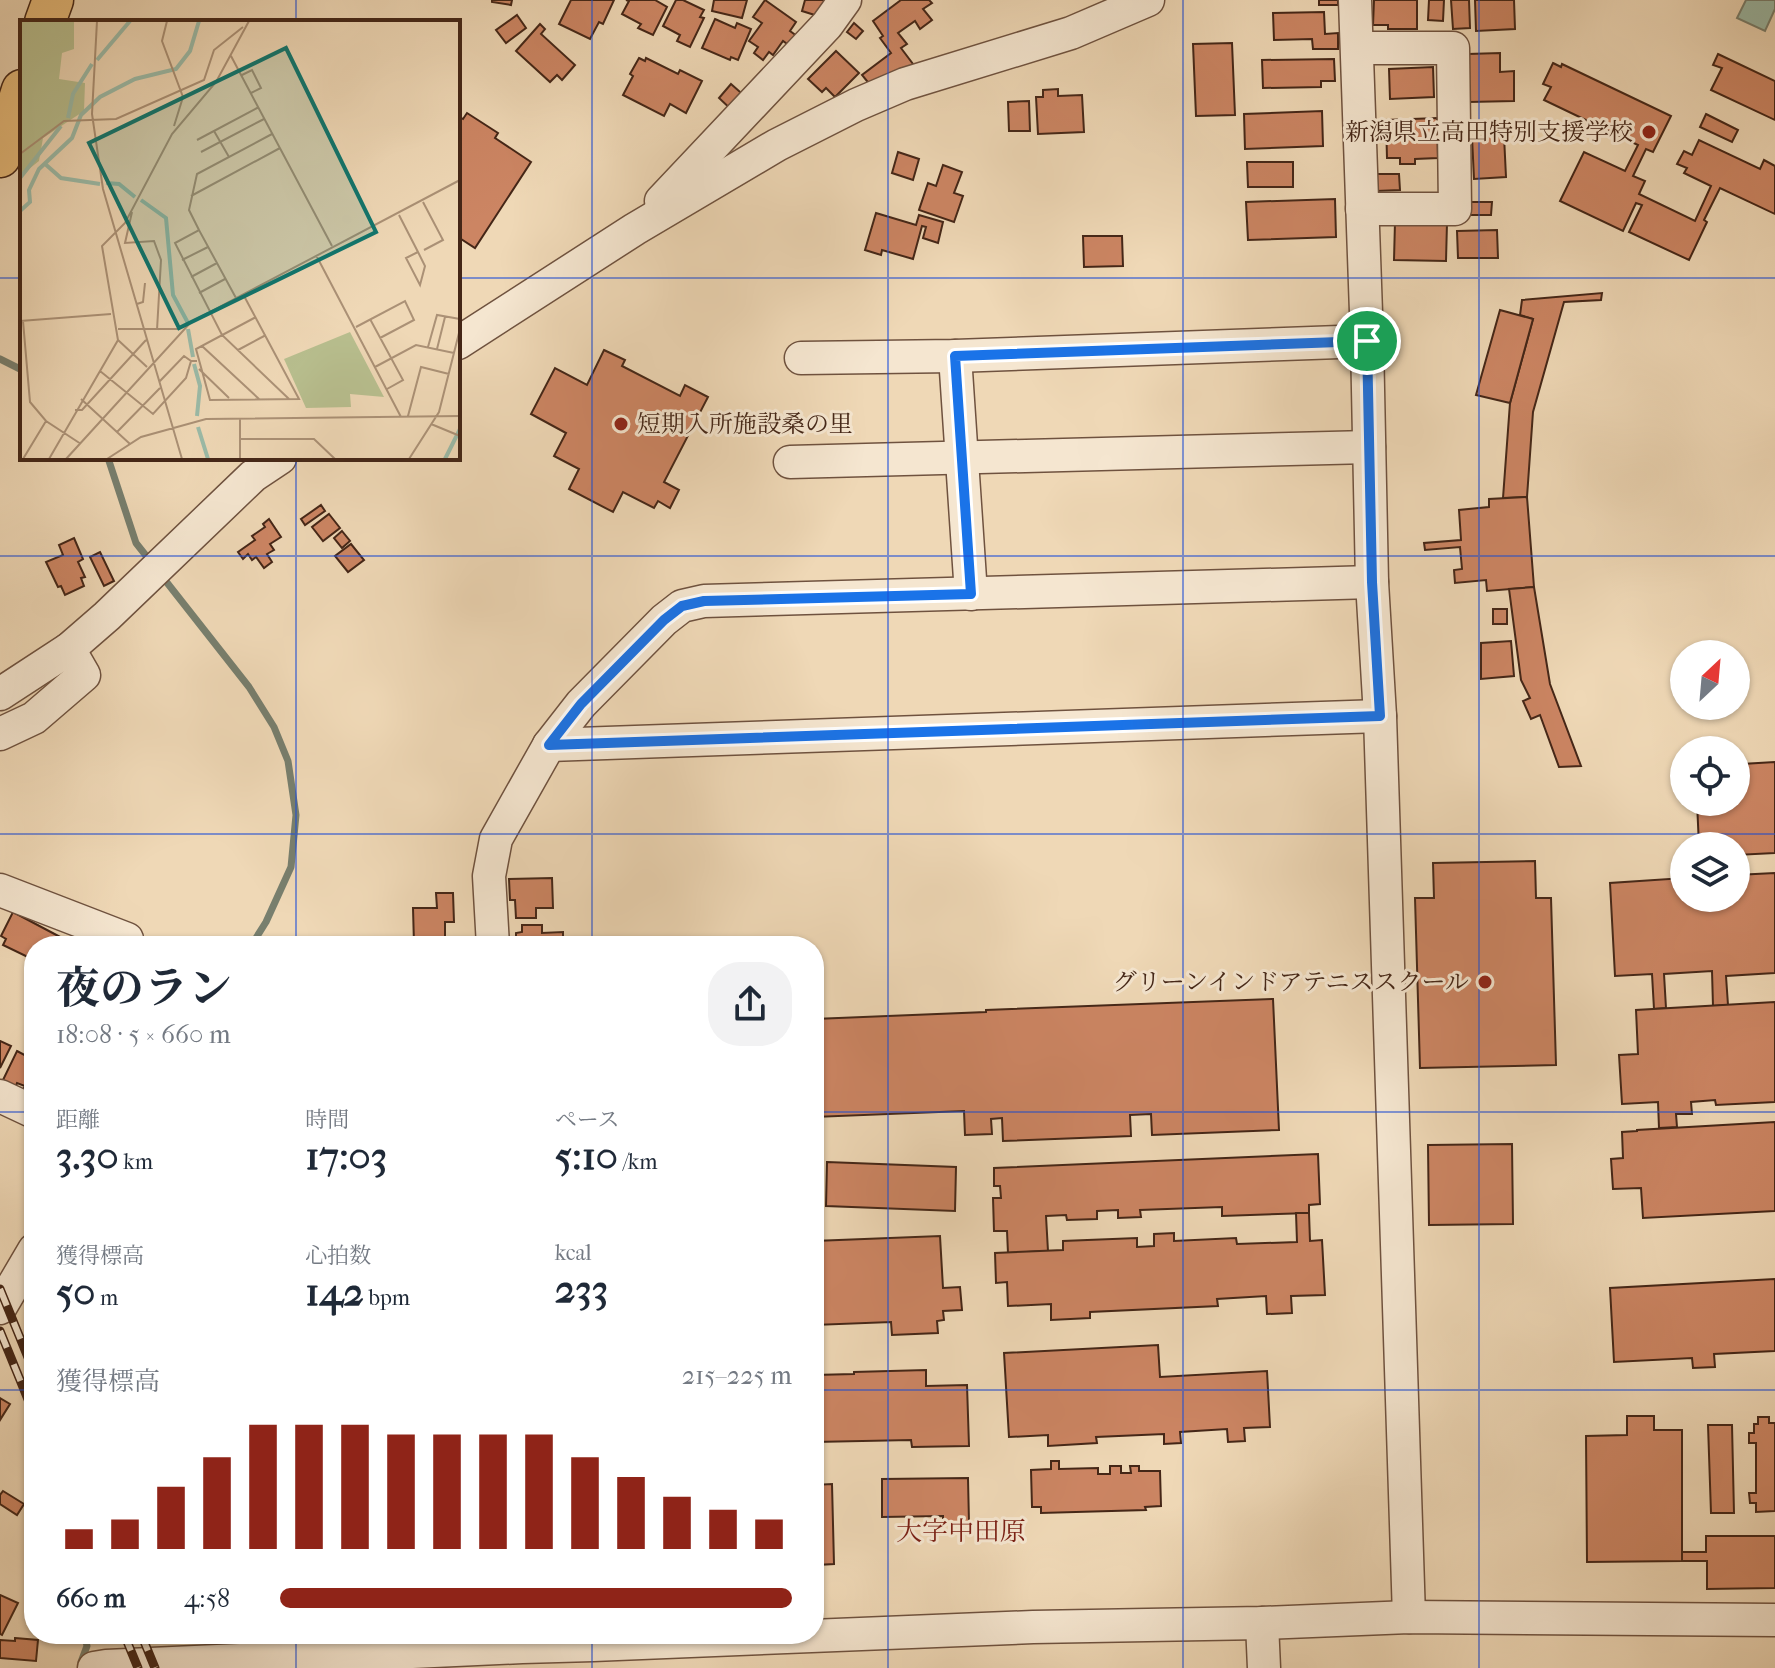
<!DOCTYPE html>
<html lang="ja">
<meta charset="utf-8">
<style>
:root{--surface:#fff;--page:#f2f2f3;--text:#1f2937;--muted:#747a83;--accent:#8f2418}
body{margin:0;font-family:"IM FELL French Canon","Noto Serif JP",serif;background:var(--page);color:var(--text);height:100vh;display:flex;flex-direction:column;font-size:30px;white-space:nowrap}
*{box-sizing:border-box;margin:0}
p{font-size:26px;color:var(--muted)}
.icon{flex:none;width:44px;height:44px;fill:none;stroke:currentColor;stroke-width:2;stroke-linecap:round;stroke-linejoin:round}
.map{position:relative;flex:1;overflow:hidden}
.panel{position:absolute;left:24px;top:936px;width:800px;height:708px;display:flex;flex-direction:column;background:var(--surface);border-radius:32px;box-shadow:0 2px 6px #0004}
.panel>*{flex:none}
.needle{width:52px;rotate:26deg}
.controls{position:absolute;left:1670px;top:640px;display:grid;gap:16px}
.controls a{display:grid;place-items:center;width:80px;height:80px;border-radius:50%;background:var(--surface);box-shadow:0 2px 6px #0004;font-size:40px}
.pin{position:absolute;display:grid;place-items:center;width:68px;height:68px;color:#fff;margin:-34px;border:4px solid #fff;border-radius:50%;box-shadow:0 2px 8px #0007}
.round{display:grid;place-items:center;flex:none;width:84px;height:84px;border-radius:32px;background:var(--page)}
.headline{display:flex;align-items:center;justify-content:space-between;height:136px;padding:0 32px}
h1{font-size:44px;font-weight:700;line-height:60px}
.figures{display:grid;grid-template-columns:repeat(3,1fr);gap:12px;height:136px;padding:8px 32px}
.figures div{display:grid;align-content:center}
.figures b{font-size:40px;font-weight:700}
.figures small{font-size:22px;font-weight:400}
.figures p{font-size:22px}
.chart{height:224px;padding:16px 32px}
.chart p{display:flex;justify-content:space-between}
.chart svg{width:100%;height:144px;margin-top:8px;stroke:var(--accent);stroke-width:6}
ul{padding:0 32px;list-style:none;font-size:26px}
li{display:grid;grid-template-columns:128px 96px 1fr;align-items:center;height:60px}
li i{height:20px;border-radius:10px;background:var(--accent)}
.map>svg:first-child{display:block}
.water{fill:#9bbba8;stroke:#787f6e;stroke-width:2}
.lines{fill:none;stroke-linecap:round;stroke-linejoin:round}
.stream{stroke:#787f6e;stroke-width:7}
.building{fill:#cc8563;stroke:#442617;stroke-width:2}
.minor-casing{stroke:#6f523f;stroke-width:35}
.major-casing{stroke:#442617;stroke-width:43}
.minor{stroke:#f5e6d0;stroke-width:32}
.major{stroke:#e8bc7b;stroke-width:40}
.rail-casing{stroke:#442617;stroke-width:9}
.rail{stroke:#f5e6d0;stroke-width:6;stroke-dasharray:18;stroke-linecap:butt}
.route-casing{stroke:#fff;stroke-width:16}
.route{stroke:#1a73e8;stroke-width:10}
.grid{fill:none;stroke:#1d4ed8;stroke-width:2;stroke-opacity:0.55}
.poi-dot{fill:#8f2418;stroke:#f5e6d0;stroke-width:3}
.labels{text-anchor:middle;dominant-baseline:central;stroke-width:6;stroke-linejoin:round;paint-order:stroke}
.poi-label{font-size:24px;fill:#442617;stroke:#f5e6d0;text-anchor:end}
.neighbourhood-label{font-size:26px;fill:#7a1f14;stroke:#f5e6d0}
.inset-river{fill:none;stroke:#9bbba8;stroke-width:4}
.inset-road{fill:none;stroke:#ab9176;stroke-width:2}
.view{fill:#0f766e;fill-opacity:0.15;stroke:#0f766e;stroke-width:4}
.inset-edge{fill:none;stroke:#442617;stroke-width:4}
</style>
<div class="map">
<svg width="1775" height="1668" viewBox="0 0 1775 1668">
<rect width="100%" height="100%" fill="#efd8b6"/>
<filter id="stains"><feTurbulence type="fractalNoise" baseFrequency=".0025" numOctaves="4"/><feColorMatrix values="0 0 0 0 .2 0 0 0 0 .09 0 0 0 0 .02 0 0 0 .5 -.17"/></filter>
<radialGradient id="worn" r=".72"><stop offset=".6" stop-color="#630" stop-opacity="0"/><stop offset="1" stop-color="#630" stop-opacity=".3"/></radialGradient>
<path class="water" d="M1746,0H1775V9L1765,31L1737,18Z"/>
<g class="lines">
<g class="stream">
<path d="M0,359L22,370"/>
<path d="M108,458L136,543L151,562"/>
<path d="M161,575L249,687L274,727L288,761L296,815L291,867L266,922L251,946"/>
<path d="M81,1662L87,1646L84,1634"/>
</g>
</g>
<g class="building">
<path d="M492,0H512L511,5L492,2Z"/>
<path d="M571,0H614L603,24L599,22L590,39L559,24Z"/>
<path d="M626,0H655L667,7L653,35L638,28L641,24L622,14L629,1Z"/>
<path d="M676,0H683L704,10L700,17L704,18L690,47L677,41L680,35L663,26Z"/>
<path d="M714,0H747L742,18L712,11Z"/>
<path d="M765,0L796,22L790,31L801,39L794,49L783,41L773,55L769,52L763,60L754,53L758,47L749,41L762,23L753,17Z"/>
<path d="M805,0H828L818,16L802,11Z"/>
<path d="M901,0H929L932,3L923,9L932,20L920,29L915,21L898,33L907,44L901,48L919,72L871,86L862,75L891,53L880,38L883,36L873,21Z"/>
<rect x="1319" y="0" width="19" height="5"/>
<path d="M1374,0H1417V29H1388V25H1373Z"/>
<path d="M1429,0H1444L1443,21L1428,20Z"/>
<path d="M1451,0H1469L1470,28L1453,29Z"/>
<path d="M1475,0H1514L1515,29L1476,31Z"/>
<path d="M1324,12L1325,34L1338,33V49H1313L1312,39L1274,40L1273,13Z"/>
<path d="M517,15L526,28L506,43L496,30Z"/>
<path d="M715,19L735,28L737,23L751,29L738,60L731,57L730,60L702,48Z"/>
<path d="M854,23L863,31L856,39L847,32Z"/>
<path d="M540,24L545,29L541,34L575,65L562,80L557,75L550,82L516,51Z"/>
<path d="M1232,43L1235,115L1196,116L1193,44Z"/>
<path d="M836,51L859,73L835,97L826,88L822,92L808,79Z"/>
<path d="M1500,53V72L1514,71V101L1469,102L1468,54Z"/>
<path d="M1718,54L1775,81V120L1711,90L1722,68L1713,65Z"/>
<path d="M639,58L645,61L646,58L678,74L680,70L702,81L686,113L670,104L664,116L623,95L633,76L630,74Z"/>
<path d="M1334,59L1335,81H1321V87L1263,88L1262,60Z"/>
<path d="M1553,63L1561,67L1562,64L1671,116L1653,152L1646,149L1633,176L1645,181L1639,194L1695,221L1711,186L1684,173L1687,168L1677,164L1684,151L1692,155L1699,140L1760,169L1764,160L1775,166V214L1720,188L1704,220L1707,222L1689,260L1629,232L1642,205L1636,203L1623,231L1560,201L1584,152L1625,171L1638,145L1544,100L1551,87L1543,84Z"/>
<path d="M1433,67L1434,97L1390,99L1389,69Z"/>
<path d="M731,84L748,99L735,113L719,98Z"/>
<path d="M1058,89V96L1082,95L1084,132L1038,134L1036,97H1043V90Z"/>
<path d="M1029,101L1030,131H1009L1008,102Z"/>
<path d="M1322,111L1323,146L1245,149L1244,114Z"/>
<path d="M467,113L498,133L495,138L531,162L475,248L458,237V116L463,119Z"/>
<path d="M1706,114L1738,130L1732,142L1700,127Z"/>
<path d="M1437,118L1438,158L1415,159V164H1400V158H1387L1386,120Z"/>
<path d="M1504,136L1506,177L1474,179L1472,137Z"/>
<path d="M898,152L919,159L913,180L892,173Z"/>
<path d="M1247,162H1293V187H1248Z"/>
<path d="M943,165L962,172L954,193L963,196L954,222L919,210L928,183L936,186Z"/>
<path d="M1376,174H1399L1400,190L1376,191Z"/>
<path d="M1335,199L1336,237L1248,240L1246,202Z"/>
<path d="M1470,202H1492L1491,215H1469Z"/>
<path d="M876,213L916,225L919,215L943,222L938,243L923,238L926,227L922,226L913,259L882,250L881,255L865,250Z"/>
<path d="M1395,222L1447,223L1446,261L1394,260Z"/>
<path d="M1497,230L1498,258H1458L1457,231Z"/>
<path d="M1083,236H1122L1123,266L1084,267Z"/>
<path d="M1602,293L1601,300L1564,302L1533,412L1527,497L1503,498L1510,403L1533,319L1520,315L1522,300Z"/>
<path d="M1500,310L1533,319L1510,403L1476,395Z"/>
<path d="M604,350L625,360L622,366L680,396L685,385L708,397L664,482L679,490L670,508L658,501L654,508L623,492L613,512L569,489L579,469L554,456L566,433L531,414L555,368L587,385Z"/>
<path d="M1527,497L1534,587L1487,591L1486,580L1455,583L1454,570L1462,569L1460,547L1425,550L1424,543L1461,540L1459,510L1489,507V499Z"/>
<path d="M321,505L325,511L305,525L301,519Z"/>
<path d="M329,514L340,528L323,541L312,527Z"/>
<path d="M269,519L281,537L270,544L274,550L267,554L272,562L264,568L256,557L252,560L248,554L243,559L238,552L255,540L252,536L265,527L263,524Z"/>
<path d="M342,531L350,541L342,548L334,538Z"/>
<path d="M74,538L83,559L78,562L85,577L81,578L84,586L65,595L61,586L58,587L46,562L63,555L59,545Z"/>
<path d="M351,544L364,560L348,572L335,556Z"/>
<path d="M100,552L114,581L104,586L90,557Z"/>
<path d="M1534,587L1550,684L1581,766L1559,767L1540,715L1531,719L1523,701L1530,698L1521,680L1509,589Z"/>
<rect x="1493" y="609" width="14" height="15"/>
<path d="M1511,641L1514,676L1481,679V643Z"/>
<path d="M1775,762V853L1736,855V846H1699L1697,802H1736V767H1742V764Z"/>
<path d="M1535,861L1536,898H1551L1556,1065L1420,1068L1415,898H1434L1433,863Z"/>
<path d="M1775,873V973L1726,976L1728,1005L1713,1006L1712,971L1664,974L1666,1008L1654,1009L1652,974L1615,976L1610,883L1684,878V898H1736V875Z"/>
<path d="M552,878L553,908H536V918H516L515,900H510L509,879Z"/>
<path d="M436,893H453L454,922H445V943L414,944L413,908H437Z"/>
<path d="M13,912L64,939L60,946H34V965L28,962L30,958L3,945L6,939L1,936Z"/>
<path d="M522,925H542V933L563,932V946H516V933L522,932Z"/>
<path d="M71,937L90,946H67Z"/>
<path d="M1273,999L1279,1130L1152,1135L1151,1114L1130,1115L1131,1136L1003,1141L1002,1118L991,1119L992,1134L965,1135L964,1111L814,1117V1019L986,1012V1010Z"/>
<path d="M1775,1002V1102L1716,1105L1715,1100L1691,1102L1692,1114H1676L1677,1127L1659,1128L1658,1102L1622,1104L1619,1055L1638,1054L1636,1010Z"/>
<path d="M0,1041L11,1046L0,1068Z"/>
<path d="M17,1051L34,1060V1108L18,1100L25,1086L17,1083L15,1088L2,1082Z"/>
<path d="M1775,1122V1211L1643,1218L1641,1188L1613,1189L1611,1159L1623,1158L1622,1132L1637,1131V1130Z"/>
<path d="M1512,1144L1513,1224L1429,1225L1428,1145Z"/>
<path d="M1318,1154L1320,1204L1309,1205V1213L1222,1216V1207L1140,1210L1141,1217L1118,1218V1210L1097,1211V1219L1067,1220L1066,1215L1046,1216L1048,1251L1008,1253L1007,1231H994L993,1198H1001L1000,1186H994V1168Z"/>
<path d="M827,1162L956,1167L955,1211L826,1206Z"/>
<path d="M1296,1213H1309L1310,1241L1322,1240L1325,1295L1291,1296L1292,1313L1267,1314L1266,1296L1217,1299L1218,1306L1090,1312V1318L1051,1320V1304L1008,1306L1007,1282L996,1283L995,1253L1063,1250V1241L1137,1238V1247L1154,1246V1234L1174,1233V1241L1236,1238L1237,1244L1297,1242Z"/>
<path d="M940,1236L943,1288L960,1287L962,1310L943,1311L944,1320L937,1321L938,1333L892,1335L891,1322L814,1325V1241Z"/>
<path d="M1775,1279V1351L1714,1354L1715,1367L1693,1368L1692,1358L1614,1362L1610,1288Z"/>
<path d="M1158,1345L1160,1377L1267,1371L1270,1427L1244,1428L1245,1441L1228,1442L1227,1429L1180,1432L1181,1443L1164,1444V1434L1096,1437L1097,1443L1048,1446V1435L1009,1437L1004,1353Z"/>
<path d="M926,1370V1386L967,1385L969,1446L912,1447L911,1440L814,1442V1375L854,1374V1372Z"/>
<path d="M0,1398L10,1404L0,1420Z"/>
<path d="M1627,1416H1654V1430H1682V1561L1587,1562L1586,1436L1627,1435Z"/>
<path d="M1758,1417H1769V1423H1775V1511L1756,1512V1503H1750L1749,1493H1756V1443H1749V1433H1754V1424H1758Z"/>
<path d="M1708,1425H1732L1734,1513H1711Z"/>
<path d="M1051,1461H1059V1469L1098,1468V1474H1110V1466H1121V1473H1131L1130,1466H1139V1471H1160L1161,1506L1145,1507L1146,1510L1041,1513V1507H1032L1031,1470L1051,1469Z"/>
<path d="M968,1478L969,1523L943,1524V1516L882,1517V1479Z"/>
<path d="M832,1484L834,1564L817,1565L818,1579H814V1485Z"/>
<path d="M3,1491L24,1504L17,1515L0,1504V1495Z"/>
<path d="M1706,1536H1775V1588L1707,1589V1561H1682V1552H1706Z"/>
<path d="M0,1595L18,1603L2,1635L0,1634Z"/>
<path d="M203,1634H252V1637L204,1638Z"/>
<path d="M384,1634H417V1639L384,1640Z"/>
<path d="M15,1638L38,1640L36,1661L0,1658V1640L15,1641Z"/>
</g>
<g class="lines">
<g class="minor-casing">
<g id="minor">
<path d="M1355,0L1367,341L1372,582L1380,716L1409,1617"/>
<path d="M1358,48H1453L1455,209H1362"/>
<path d="M661,201L827,25L845,0"/>
<path d="M458,343L635,229L777,145L856,105L905,84L1071,33L1148,0"/>
<path d="M955,356L971,594"/>
<path d="M801,358L955,356L1367,341"/>
<path d="M790,462L1369,447"/>
<path d="M0,694L69,649L107,616L253,476L280,458"/>
<path d="M0,734L34,718L84,675L69,649"/>
<path d="M549,745L1380,716"/>
<path d="M0,890L127,939L126,946"/>
<path d="M493,946L489,876L496,839L549,745L581,704L664,620L682,606L704,601L1372,582"/>
<path d="M0,1096L34,1112"/>
<path d="M0,1308L34,1250"/>
<path d="M1262,1623L1264,1668"/>
<path d="M94,1668L106,1666L522,1647L593,1645L1033,1627L1262,1623L1409,1617L1775,1620"/>
</g>
</g>
<g class="major-casing">
<g id="major">
<path d="M45,22L53,0"/>
<path d="M0,157L22,90"/>
</g>
</g>
<use href="#minor" class="minor"/>
<use href="#major" class="major"/>
<g class="rail-casing">
<g id="rail">
<path d="M0,1289L34,1372"/>
<path d="M0,1331L34,1414"/>
<path d="M124,1634L138,1668"/>
<path d="M141,1634L155,1668"/>
</g>
</g>
<use href="#rail" class="rail"/>
</g>
<g class="lines">
<g class="route-casing">
<path id="route" d="M1367,341L1372,582L1380,716L549,745L581,704L664,620L682,606L704,601L971,594L955,356Z"/>
</g>
<use href="#route" class="route"/>
</g>
<path class="grid" d="M296,0V22M592,0V946M888,0V1668M1183,0V1668M1479,0V1668M0,278H22M458,278H1775M296,458V946M0,556H1775M0,834H1775M0,1112H34M814,1112H1775M0,1390H34M814,1390H1775M296,1634V1668M592,1634V1668"/>
<g class="poi-dot">
<circle cx="1649" cy="132" r="8"/>
<circle cx="621" cy="424" r="8"/>
<circle cx="1485" cy="982" r="8"/>
</g>
<g class="labels">
<g class="poi-label">
<text x="1633" y="132">新潟県立高田特別支援学校</text>
<text x="637" y="424" text-anchor="start">短期入所施設桑の里</text>
<text x="1469" y="982">グリーンインドアテニススクール</text>
</g>
<g class="neighbourhood-label">
<text x="961" y="1531">大字中田原</text>
</g>
</g>
<g transform="translate(20 20)">
<rect width="440" height="440" fill="#efd8b6"/>
<path d="M0,1H54V29L42,33L39,59L65,63L64,91L23,118L19,141L0,156ZM330,312L364,377L330,374L331,387L286,388L264,339Z" fill="#b8bf8f"/>
<path class="inset-river" d="M77,40L110,1M48,98L53,74L72,44M24,143L41,158L80,164M0,158L41,106M86,163L99,164L115,177M121,180L146,198L153,275L168,303M0,191L10,182L9,170L19,149L52,118L61,95L80,77L115,59L156,49L170,31L179,1M168,309L173,337M174,344L180,366L177,396M178,407L188,439M425,439L440,409"/>
<path class="inset-road" d="M77,1L72,94L83,169L162,439M147,1L142,21L163,77L154,106M211,36L312,226M222,55L232,50L241,68L231,73M194,111L209,137M177,120L239,87M181,132L244,99M0,134L44,101L96,99L184,60L194,30L223,7M171,176L260,128M403,182L423,220L404,230M112,192L105,223L134,221L141,240L137,310M379,195L398,232L405,246L400,265L386,238L398,232M179,210L169,190L177,154L252,114M296,235L381,397M162,240L188,227M171,257L197,243M179,273L205,259M223,274L279,379L190,380L176,329L236,297M216,278L179,210L155,223L202,315L269,379M117,284L123,282L125,263M350,299L383,360L367,369M0,301L91,294M3,301L10,382L26,401L61,424M336,307L385,281L394,300L360,318M98,309H160M98,320L127,347M182,326L239,379M408,327L417,295L440,299M417,329L425,297M218,330L246,315M355,347L396,325L434,333M179,349L209,378M80,351L133,394L166,358L171,341H177M140,361L164,336L171,341M61,379L110,424M55,390H62L126,320M388,396L401,347L429,354M411,404L440,416M97,412L140,368M220,419H294L315,439M3,439L26,401M29,439L98,320L82,226L105,203L152,114L196,62L229,1M46,439L171,302L440,160M87,439L121,417L186,399L440,396M220,439V399M389,439L419,392L440,309"/>
<path class="view" d="M266,28L356,212L159,308L69,123Z"/>
<rect width="440" height="440" class="inset-edge"/>
</g>
<rect width="100%" height="100%" filter="url(#stains)"/>
<rect width="100%" height="100%" fill="url(#worn)"/>
</svg>
<div class="controls">
<a><svg class="needle" viewBox="-14 -14 28 28"><path d="M0-13l5 13h-10z" fill="#e53935"/><path d="M0 13l5-13h-10z" fill="#747a83"/></svg></a>
<a><svg class="icon" aria-label="locate" viewBox="0 0 24 24"><circle cx="12" cy="12" r="6"/><path d="M12 2v4M12 18v4M2 12h4M18 12h4"/></svg></a>
<a><svg class="icon" aria-label="layers" viewBox="0 0 24 24"><path d="M12 4l9 5-9 5-9-5zM3 14l9 5 9-5"/></svg></a>
</div>
<div class="pin" style="left:1367px;top:341px;background:#1e9e55"><svg class="icon" aria-label="arrive" viewBox="0 0 24 24"><path d="M6 21V4h12l-3 4 3 4H6"/></svg></div>
<section class="panel">
<div class="headline"><div><h1>夜のラン</h1><p>18:08 · 5 × 660 m</p></div><a class="round"><svg class="icon" aria-label="share" viewBox="0 0 24 24"><path d="M12 15V3M7 8l5-5 5 5M5 13v7h14v-7"/></svg></a></div>
<div class="figures">
<div><p>距離</p><b>3.30<small> km</small></b></div>
<div><p>時間</p><b>17:03</b></div>
<div><p>ペース</p><b>5:10<small> /km</small></b></div>
</div>
<div class="figures">
<div><p>獲得標高</p><b>50<small> m</small></b></div>
<div><p>心拍数</p><b>142<small> bpm</small></b></div>
<div><p>kcal</p><b>233</b></div>
</div>
<div class="chart"><p><span>獲得標高</span>215–225 m</p>
<svg viewBox="0 0 160 44" preserveAspectRatio="none"><path d="M5 44V38M15 44V35M25 44V25M35 44V16M45 44V6M55 44V6M65 44V6M75 44V9M85 44V9M95 44V9M105 44V9M115 44V16M125 44V22M135 44V28M145 44V32M155 44V35"/></svg>
</div>
<ul>
<li><b>660 m</b>4:58<i style="width:100%"></i></li>
</ul>
</section>
</div>
